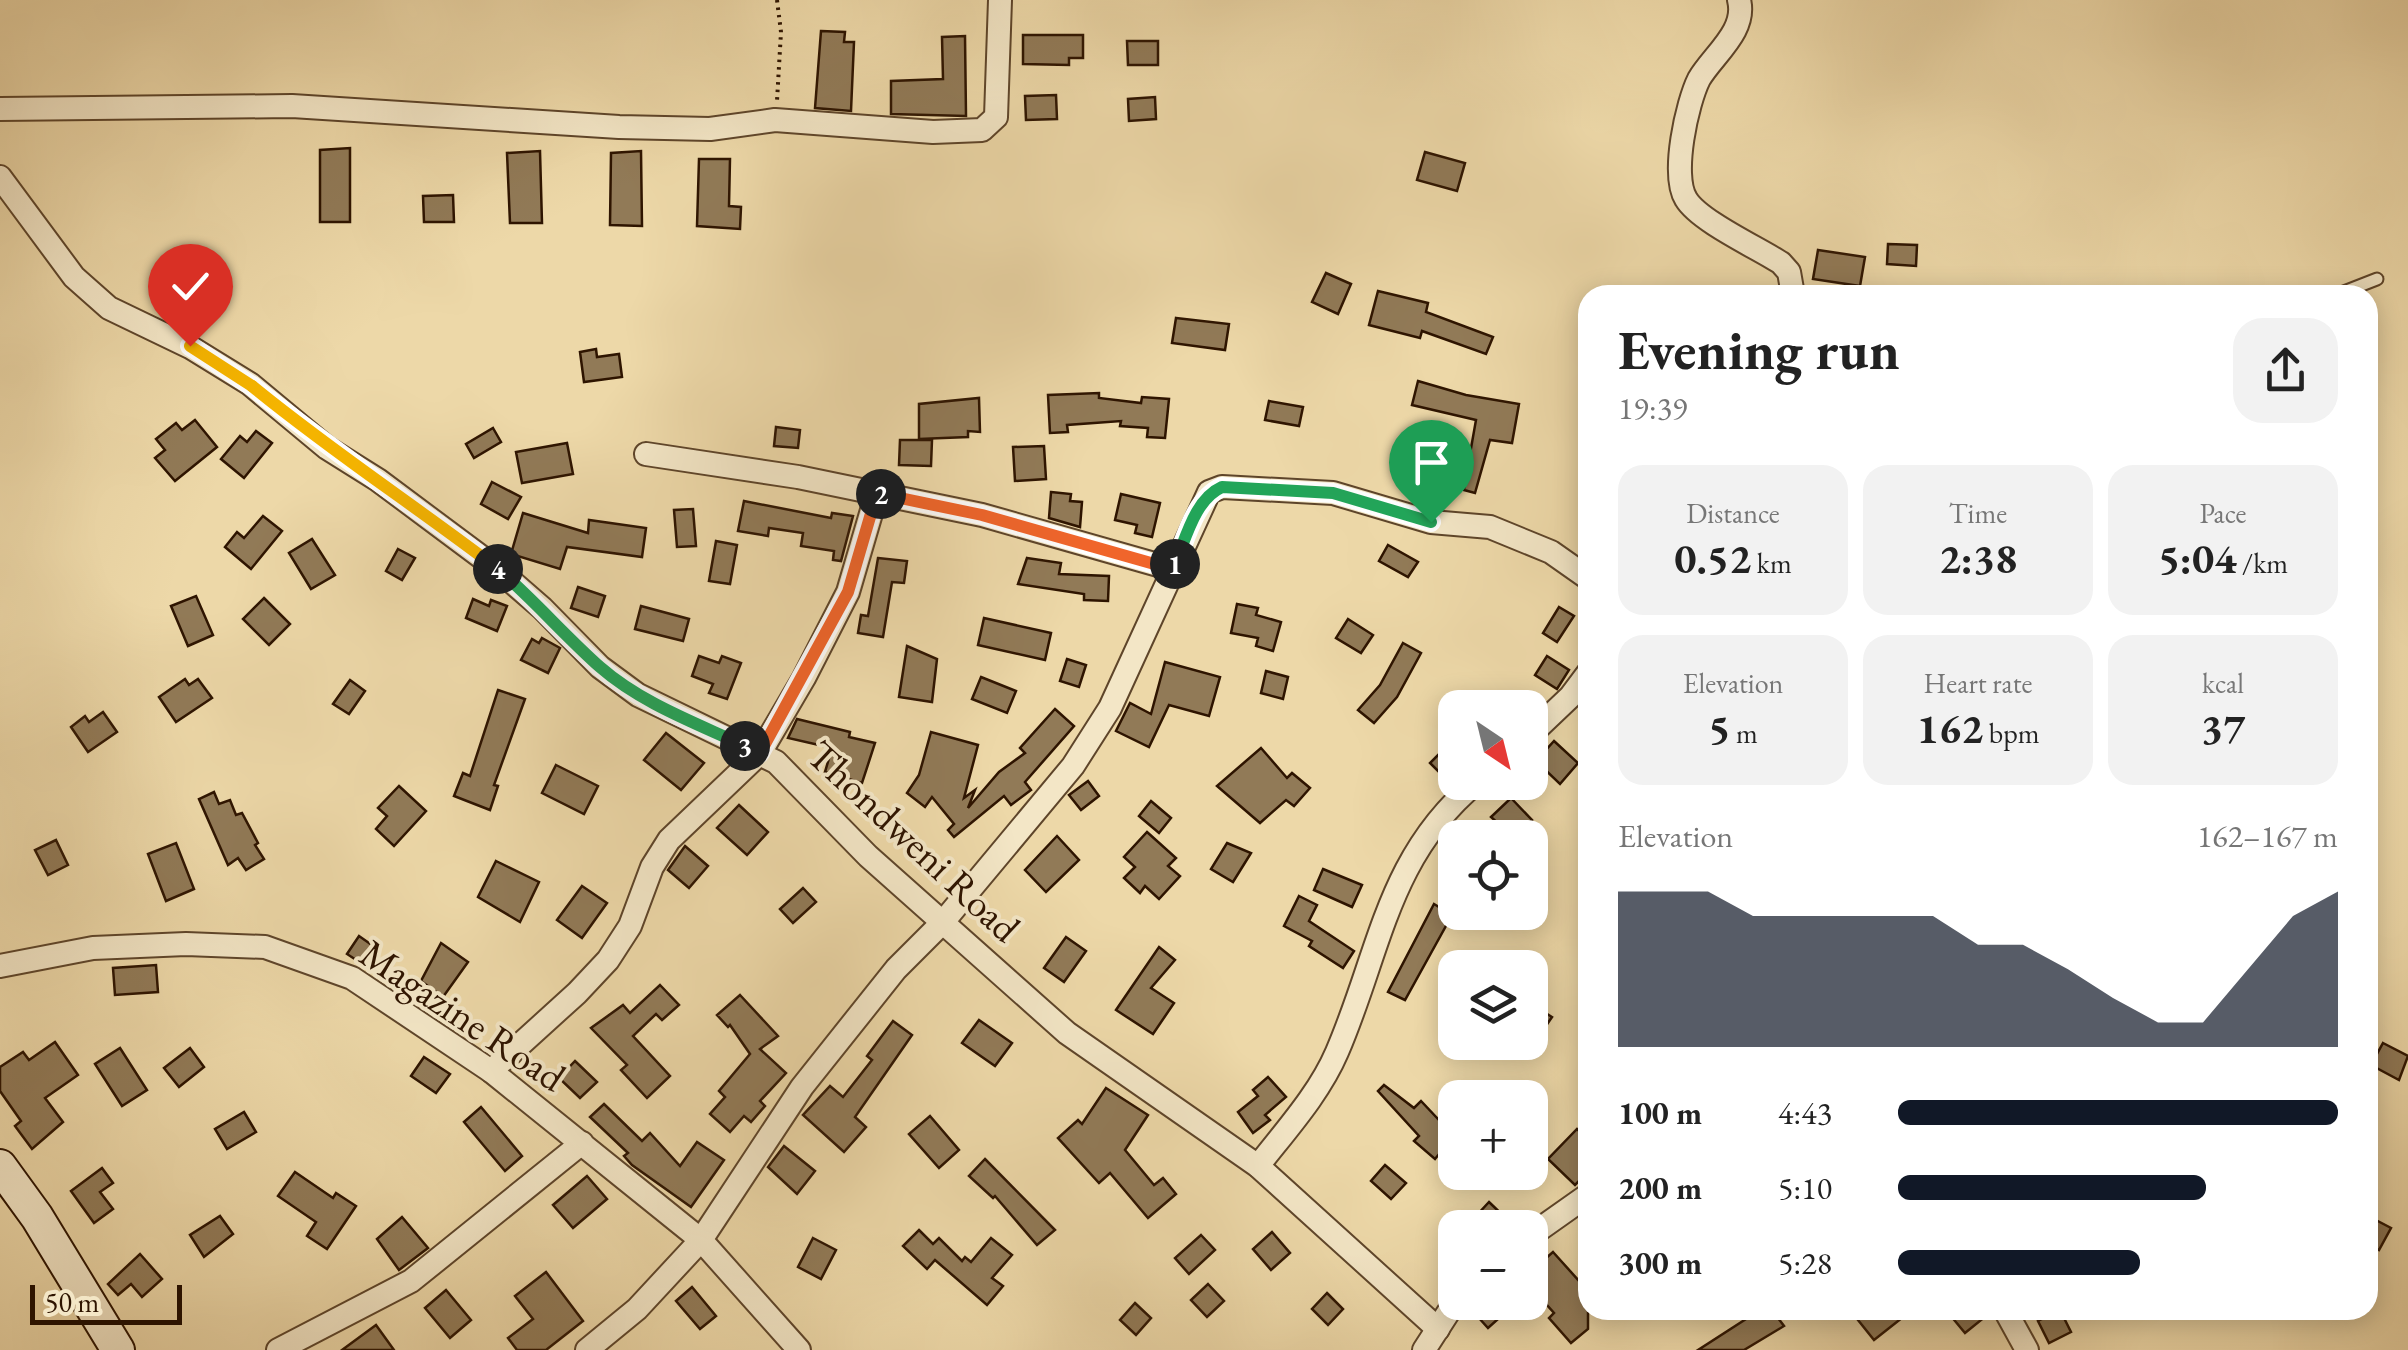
<!DOCTYPE html>
<meta charset="utf-8">
<style>
:root{--surface:#fff;--page:#f2f2f2;--text:#222;--muted:#767676;--accent:#111827}
body{margin:0;font-family:"EB Garamond",serif;background:var(--page);color:var(--text);height:100vh;display:flex;flex-direction:column;font-size:38px;white-space:nowrap}
*{box-sizing:border-box;margin:0}
p{font-size:32px;color:var(--muted)}
.icon{flex:none;width:55px;height:55px;fill:none;stroke:currentColor;stroke-width:2;stroke-linecap:round;stroke-linejoin:round}
.map{position:relative;flex:1;overflow:hidden}
.drawer{position:absolute;left:1578px;top:285px;width:800px;height:1035px;display:flex;flex-direction:column;background:var(--surface);border-radius:30px;box-shadow:0 5px 25px #0003}
.drawer>*{flex:none}
.needle{width:65px;rotate:145deg}
.fabs{position:absolute;left:1438px;top:690px;display:grid;gap:20px}
.fabs a{display:grid;place-items:center;width:110px;height:110px;border-radius:20px;background:var(--surface);box-shadow:0 5px 25px #0003;font-size:50px}
.scale{position:absolute;left:30px;bottom:25px;width:152px;box-sizing:border-box;padding-left:10px;border:5px solid #2e1400;border-top:0;font-size:28px;line-height:35px;white-space:nowrap;color:#2e1400;-webkit-text-stroke:8px #f3e6c6;paint-order:stroke}
.pin{position:absolute;display:grid;place-items:center;width:85px;height:85px;color:#fff;margin:-102px -42px;border-radius:50% 50% 50% 0;rotate:-45deg;box-shadow:0 0 10px #0007}
.pin .icon{rotate:45deg}
.km{position:absolute;width:50px;height:50px;margin:-25px;border-radius:50%;background:#222;color:#fff;font-size:28px;line-height:50px;text-align:center}
.round{display:grid;place-items:center;flex:none;width:105px;height:105px;border-radius:30px;background:var(--page)}
.head{display:flex;align-items:center;justify-content:space-between;height:170px;padding:0 40px}
h1{font-size:55px;font-weight:700;line-height:75px}
.figures{display:grid;grid-template-columns:repeat(3,1fr);gap:15px;height:170px;padding:10px 40px}
.figures div{display:grid;align-content:center;border-radius:25px;background:var(--page);text-align:center}
.figures b{font-size:42px;font-weight:700}
.figures small{font-size:28px;font-weight:400}
.figures p{font-size:28px}
.chart{height:280px;padding:20px 40px}
.chart p{display:flex;justify-content:space-between}
.chart svg{width:100%;height:180px;margin-top:10px;fill:var(--accent);opacity:.7}
ul{padding:0 40px;list-style:none;font-size:32px}
li{display:grid;grid-template-columns:160px 120px 1fr;align-items:center;height:75px}
li i{height:25px;border-radius:12px;background:var(--accent)}
.map>svg:first-child{display:block}
.building{fill:#917a57;stroke:#2e1400;stroke-width:2.5}
.lines{fill:none;stroke-linecap:round;stroke-linejoin:round}
.lane-casing{stroke:#5e452a;stroke-width:15}
.street-casing{stroke:#5e452a;stroke-width:26}
.secondary-casing{stroke:#2e1400;stroke-width:36}
.path{stroke:#2e1400;stroke-width:4;stroke-dasharray:2.5 5;stroke-linecap:butt}
.lane{stroke:#f3e6c6;stroke-width:11}
.street{stroke:#f3e6c6;stroke-width:22}
.secondary{stroke:#f3e6c6;stroke-width:32}
.split-1-casing{stroke:#fff;stroke-width:20}
.split-2-casing{stroke:#fff;stroke-width:20}
.split-3-casing{stroke:#fff;stroke-width:20}
.split-4-casing{stroke:#fff;stroke-width:20}
.split-5-casing{stroke:#fff;stroke-width:20}
.split-6-casing{stroke:#fff;stroke-width:20}
.split-1{stroke:#22a559;stroke-width:12}
.split-2{stroke:#f0652b;stroke-width:12}
.split-3{stroke:#f0652b;stroke-width:12}
.split-4{stroke:#22a559;stroke-width:12}
.split-5{stroke:#f5b400;stroke-width:12}
.split-6{stroke:#f5b400;stroke-width:12}
.labels{text-anchor:middle;dominant-baseline:central;stroke-width:8;stroke-linejoin:round;paint-order:stroke}
.street-label{font-size:40px;fill:#2e1400;stroke:#f3e6c6}
</style>
<div class="map">
<svg width="2408" height="1350" viewBox="0 0 2408 1350">
<rect width="100%" height="100%" fill="#edd8a8"/>
<filter id="stains"><feTurbulence type="fractalNoise" baseFrequency=".002" numOctaves="4"/><feColorMatrix values="0 0 0 0 .2 0 0 0 0 .09 0 0 0 0 .02 0 0 0 .5 -.17"/></filter>
<radialGradient id="worn" r=".72"><stop offset=".6" stop-color="#630" stop-opacity="0"/><stop offset="1" stop-color="#630" stop-opacity=".3"/></radialGradient>
<g class="building">
<path d="M821,31L845,32L844,42H854L851,111L815,108Z"/>
<path d="M1023,35H1083V58H1069V65L1023,64Z"/>
<path d="M965,36L966,116L891,114V81L943,79L942,37Z"/>
<path d="M1127,41H1158V65H1128Z"/>
<path d="M1056,95L1057,119L1026,120L1025,96Z"/>
<path d="M1155,97L1156,119L1129,121L1128,99Z"/>
<path d="M350,148V222H320V150Z"/>
<path d="M540,151L542,223H510L507,153Z"/>
<path d="M641,151L642,226L610,225L611,153Z"/>
<path d="M1425,152L1465,163L1457,191L1417,180Z"/>
<path d="M699,159H730L729,206L741,207L740,229L697,226Z"/>
<path d="M453,195L454,222H424L423,196Z"/>
<path d="M1888,244L1917,245L1916,266L1887,264Z"/>
<path d="M1818,250L1865,257L1860,286L1813,279Z"/>
<path d="M1326,273L1351,284L1338,314L1312,302Z"/>
<path d="M1378,291L1428,303L1426,312L1493,337L1486,354L1422,331L1420,338L1369,325Z"/>
<path d="M1176,318L1229,324L1225,350L1172,343Z"/>
<path d="M596,349L597,357L619,354L622,377L584,382L580,352Z"/>
<path d="M1418,381L1466,395L1519,404L1512,443L1490,440L1475,493L1464,490L1465,482L1440,475L1448,448L1470,454L1476,420L1412,405Z"/>
<path d="M1099,393V398L1141,403L1142,397L1169,399L1165,438L1147,437L1148,428L1120,426L1121,421L1067,425L1068,432L1050,433L1048,395Z"/>
<path d="M979,398L980,432L968,431V437L919,439V404Z"/>
<path d="M1269,401L1303,407L1299,426L1265,420Z"/>
<path d="M195,420L217,447L175,481L155,458L165,450L156,439L176,423L182,430Z"/>
<path d="M776,427L800,430L798,448L774,446Z"/>
<path d="M493,428L501,442L474,458L466,444Z"/>
<path d="M256,431L272,443L244,478L221,459L240,436L247,442Z"/>
<path d="M900,440H932L931,466L899,465Z"/>
<path d="M567,443L573,474L522,483L516,452Z"/>
<path d="M1044,446L1046,479L1015,481L1013,447Z"/>
<path d="M492,482L521,497L508,519L481,504Z"/>
<path d="M1051,492L1071,494L1070,501L1082,502L1080,527L1049,518Z"/>
<path d="M1121,494L1160,503L1152,537L1135,533L1137,525L1115,520Z"/>
<path d="M744,501L831,518L832,513L853,516L841,561L833,560L834,551L801,546L803,533L769,528L768,536L738,531Z"/>
<path d="M693,509L696,546L677,547L674,510Z"/>
<path d="M523,513L588,533L589,520L646,528L642,557L567,547L560,569L511,554Z"/>
<path d="M263,516L282,531L251,569L225,547L237,532L244,538Z"/>
<path d="M312,539L335,575L311,589L289,553Z"/>
<path d="M716,541L737,545L730,584L709,581Z"/>
<path d="M1388,545L1418,562L1408,577L1379,561Z"/>
<path d="M398,549L415,558L402,580L386,571Z"/>
<path d="M878,558L907,561L904,583L892,582L883,637L858,633L861,615L868,616Z"/>
<path d="M1027,558L1061,563L1059,574L1109,576L1108,601L1084,600V594L1018,584Z"/>
<path d="M578,587L605,596L598,617L571,608Z"/>
<path d="M196,596L213,635L188,646L171,606Z"/>
<path d="M264,598L290,624L269,645L243,619Z"/>
<path d="M473,599L489,606L491,600L507,606L497,631L466,618Z"/>
<path d="M1237,604L1258,608L1256,615L1281,622L1273,651L1256,646L1258,638L1231,633Z"/>
<path d="M641,606L689,619L683,641L635,629Z"/>
<path d="M1559,607L1574,616L1557,642L1543,633Z"/>
<path d="M984,618L1051,633L1045,660L978,645Z"/>
<path d="M1348,619L1373,635L1361,653L1336,638Z"/>
<path d="M542,638L560,648L548,673L521,660L532,639L539,643Z"/>
<path d="M1403,643L1421,653L1397,697L1374,723L1358,710L1380,685Z"/>
<path d="M907,646L937,659L932,702L899,697Z"/>
<path d="M699,656L719,663L722,656L741,663L727,699L709,693L713,684L692,676Z"/>
<path d="M1547,656L1569,670L1557,689L1535,675Z"/>
<path d="M1067,659L1086,665L1079,687L1060,681Z"/>
<path d="M1165,662L1220,677L1209,716L1169,705L1149,747L1116,731L1130,703L1151,714Z"/>
<path d="M1266,671L1288,677L1283,699L1261,693Z"/>
<path d="M981,677L1016,691L1007,713L972,699Z"/>
<path d="M185,679L189,685L198,679L212,698L176,722L159,697Z"/>
<path d="M350,680L365,691L349,714L333,704Z"/>
<path d="M498,690L525,699L494,785L498,786L490,810L454,796L463,773L470,776Z"/>
<path d="M1055,709L1074,726L1025,782L1031,790L1011,805L1004,796L954,837L948,830L954,824L932,797L925,807L907,793L919,775L931,732L978,745L964,798L975,790L968,808L999,772L1025,753L1020,748Z"/>
<path d="M103,712L117,732L88,752L71,727L85,716L89,722Z"/>
<path d="M797,719L850,732L849,737L875,743L862,783L825,772L832,748L788,738Z"/>
<path d="M666,733L704,763L681,790L644,760Z"/>
<path d="M1554,741L1578,763L1560,784L1536,761Z"/>
<path d="M1446,747L1455,756L1452,785L1430,763Z"/>
<path d="M1261,748L1287,778L1292,773L1310,788L1294,806L1286,800L1260,823L1217,786Z"/>
<path d="M556,765L598,786L584,814L542,793Z"/>
<path d="M1088,781L1099,796L1081,810L1069,795Z"/>
<path d="M399,786L426,811L394,846L376,829L387,816L378,808Z"/>
<path d="M214,792L219,804L230,800L236,815L242,813L258,843L255,845L264,859L246,870L238,858L228,865L199,799Z"/>
<path d="M1511,798L1532,820L1514,838L1491,817Z"/>
<path d="M1151,801L1171,818L1159,833L1139,816Z"/>
<path d="M739,805L768,832L747,855L717,828Z"/>
<path d="M1147,832L1176,858L1168,866L1180,876L1159,899L1145,886L1140,893L1124,878L1135,867L1124,857Z"/>
<path d="M1057,836L1079,860L1046,892L1025,870Z"/>
<path d="M56,840L68,865L48,875L35,850Z"/>
<path d="M176,843L194,889L166,901L148,854Z"/>
<path d="M1227,843L1251,853L1233,882L1211,869Z"/>
<path d="M685,846L708,866L689,888L668,870Z"/>
<path d="M496,861L539,882L520,922L478,897Z"/>
<path d="M1323,869L1362,885L1352,907L1314,890Z"/>
<path d="M582,886L607,903L582,938L557,920Z"/>
<path d="M803,888L816,902L793,923L780,909Z"/>
<path d="M1299,896L1317,905L1309,921L1354,951L1343,968L1309,946L1312,941L1284,926Z"/>
<path d="M1434,904L1452,915L1405,1000L1388,992Z"/>
<path d="M359,936L379,950L367,967L347,954Z"/>
<path d="M1066,937L1086,951L1064,982L1044,968Z"/>
<path d="M441,943L468,962L443,997L421,981Z"/>
<path d="M1159,947L1175,960L1151,988L1174,1003L1153,1034L1116,1010Z"/>
<path d="M156,965L158,992L115,995L113,968Z"/>
<path d="M660,985L679,1005L662,1020L656,1014L633,1036L670,1076L647,1098L621,1070L627,1065L591,1028L623,1005L630,1013Z"/>
<path d="M740,995L778,1036L760,1049L786,1073L760,1101L765,1106L751,1122L744,1116L730,1132L710,1114L725,1097L719,1091L750,1054L730,1025L728,1027L717,1015Z"/>
<path d="M1530,1003L1552,1017L1530,1049Z"/>
<path d="M979,1020L1012,1043L995,1066L962,1043Z"/>
<path d="M893,1021L912,1035L855,1117L866,1127L844,1152L803,1115L830,1086L843,1097L872,1060L867,1056Z"/>
<path d="M55,1042L78,1075L45,1098L63,1122L32,1149L15,1126L21,1121L0,1091V1067L23,1052L29,1060Z"/>
<path d="M2383,1043L2408,1056L2399,1080L2371,1065Z"/>
<path d="M120,1048L147,1090L122,1106L95,1064Z"/>
<path d="M190,1048L204,1067L179,1087L164,1068Z"/>
<path d="M424,1057L450,1074L436,1093L411,1076Z"/>
<path d="M575,1061L597,1082L580,1098L559,1078Z"/>
<path d="M1268,1077L1286,1097L1265,1115L1270,1120L1253,1133L1238,1112L1258,1096L1253,1090Z"/>
<path d="M1384,1085L1414,1108L1421,1101L1454,1136L1435,1159L1414,1141L1419,1136L1378,1091Z"/>
<path d="M1106,1088L1148,1115L1125,1150L1154,1185L1163,1178L1176,1194L1148,1218L1110,1173L1099,1183L1058,1138L1078,1120L1082,1124Z"/>
<path d="M604,1104L642,1141L650,1133L680,1166L697,1142L724,1160L691,1207L632,1165L624,1156L628,1153L590,1117Z"/>
<path d="M481,1107L522,1156L505,1171L464,1122Z"/>
<path d="M244,1112L256,1132L227,1149L215,1129Z"/>
<path d="M930,1116L959,1150L939,1168L909,1134Z"/>
<path d="M1577,1129L1588,1139V1172L1575,1185L1548,1159Z"/>
<path d="M784,1146L815,1171L797,1194L768,1167Z"/>
<path d="M985,1159L1055,1230L1037,1245L995,1196L993,1198L969,1176Z"/>
<path d="M1385,1165L1406,1183L1391,1199L1371,1181Z"/>
<path d="M102,1168L113,1183L100,1192L113,1209L94,1223L71,1191Z"/>
<path d="M295,1172L333,1198L336,1193L356,1206L327,1249L307,1236L316,1222L278,1196Z"/>
<path d="M587,1176L607,1199L573,1228L553,1205Z"/>
<path d="M1489,1202L1516,1228H1465Z"/>
<path d="M220,1216L233,1234L204,1257L190,1235Z"/>
<path d="M402,1217L428,1248L399,1270L377,1239Z"/>
<path d="M2372,1218L2391,1228L2379,1250L2368,1244Z"/>
<path d="M919,1230L933,1244L939,1238L962,1261L965,1257L971,1262L991,1238L1012,1255L992,1278L1003,1286L987,1305L935,1260L927,1269L903,1246Z"/>
<path d="M1272,1232L1290,1253L1271,1270L1253,1249Z"/>
<path d="M1201,1235L1215,1250L1189,1274L1175,1258Z"/>
<path d="M813,1238L836,1250L821,1279L798,1267Z"/>
<path d="M1553,1252L1580,1282L1588,1276V1329L1571,1343L1549,1318L1554,1313L1530,1286V1272Z"/>
<path d="M140,1254L162,1279L142,1297L131,1284L118,1295L108,1284Z"/>
<path d="M546,1272L583,1321L546,1350H517L508,1338L533,1319L515,1296Z"/>
<path d="M1208,1284L1224,1301L1207,1317L1191,1300Z"/>
<path d="M692,1287L716,1316L700,1329L676,1301Z"/>
<path d="M446,1290L471,1320L450,1338L425,1308Z"/>
<path d="M1327,1293L1343,1309L1328,1325L1312,1309Z"/>
<path d="M1470,1302H1517L1488,1328L1469,1307Z"/>
<path d="M1135,1303L1151,1318L1136,1335L1120,1320Z"/>
<path d="M1760,1310H1772L1784,1326L1744,1350H1698Z"/>
<path d="M1850,1310H1912L1874,1340Z"/>
<path d="M1946,1310H1990L1991,1312L1965,1333Z"/>
<path d="M2060,1310L2071,1332L2049,1343L2038,1321Z"/>
<path d="M376,1325L394,1350H342Z"/>
</g>
<g class="lines">
<g class="lane-casing">
<path id="lane" d="M2336,295L2377,279"/>
</g>
<g class="street-casing">
<g id="street">
<path d="M1739,0C1747,31 1713,55 1699,79C1687,103 1671,175 1686,199C1699,221 1758,248 1781,263L1789,272L1793,295"/>
<path d="M0,109L292,106L619,127L710,129L775,120L933,132L982,130L996,117L1000,0"/>
<path d="M0,177L74,277L109,308L190,347L250,384L327,448L378,480L496,568L542,608L600,667L638,695L776,762L868,856L1067,1033L1258,1166L1438,1329"/>
<path d="M646,454L798,477L982,515L1172,569"/>
<path d="M1530,735L1570,697L1588,673"/>
<path d="M0,966L93,948L186,944L265,947L352,978L491,1071L701,1240L799,1350"/>
<path d="M491,1071L577,993L608,960L630,926L652,867L669,840L760,753L804,678L848,592L877,493"/>
<path d="M1258,1166C1286,1130 1319,1094 1337,1052C1380,953 1387,856 1477,782"/>
<path d="M1530,1236L1588,1195"/>
<path d="M2005,1310L2027,1350"/>
<path d="M278,1350L411,1281L582,1143"/>
<path d="M587,1350L637,1309L701,1240L802,1087L896,969L943,922L1073,766L1110,708L1209,492L1222,487L1333,493L1431,522L1490,527L1551,552L1588,578"/>
<path d="M1424,1350L1455,1302"/>
</g>
</g>
<g class="secondary-casing">
<path id="secondary" d="M0,1166L37,1217L118,1350"/>
</g>
<path class="path" d="M777,0L781,32L777,101"/>
<use href="#lane" class="lane"/>
<use href="#street" class="street"/>
<use href="#secondary" class="secondary"/>
</g>
<g class="lines">
<g class="split-1-casing">
<path id="split-1" d="M1175,564C1186,538 1195,499 1222,487L1333,493L1431,522"/>
</g>
<g class="split-2-casing">
<path id="split-2" d="M881,494L982,515L1172,569L1175,564"/>
</g>
<g class="split-3-casing">
<path id="split-3" d="M745,746L760,753L848,592L877,493L881,494"/>
</g>
<g class="split-4-casing">
<path id="split-4" d="M498,569C534,600 565,636 600,667C641,703 696,723 745,746"/>
</g>
<g class="split-5-casing">
<path id="split-5" d="M252,386C331,451 417,507 498,569"/>
</g>
<g class="split-6-casing">
<path id="split-6" d="M190,346L252,386"/>
</g>
<use href="#split-1" class="split-1"/>
<use href="#split-2" class="split-2"/>
<use href="#split-3" class="split-3"/>
<use href="#split-4" class="split-4"/>
<use href="#split-5" class="split-5"/>
<use href="#split-6" class="split-6"/>
</g>
<g class="labels">
<g class="street-label">
<text transform="translate(914 841) rotate(43)">Thondweni Road</text>
<text transform="translate(463 1015) rotate(34)">Magazine Road</text>
</g>
</g>
<rect width="100%" height="100%" filter="url(#stains)"/>
<rect width="100%" height="100%" fill="url(#worn)"/>
</svg>
<div class="fabs">
<a><svg class="needle" viewBox="-14 -14 28 28"><path d="M0-13l5 13h-10z" fill="#e53935"/><path d="M0 13l5-13h-10z" fill="#767676"/></svg></a>
<a><svg class="icon" aria-label="locate" viewBox="0 0 24 24"><circle cx="12" cy="12" r="6"/><path d="M12 2v4M12 18v4M2 12h4M18 12h4"/></svg></a>
<a><svg class="icon" aria-label="layers" viewBox="0 0 24 24"><path d="M12 4l9 5-9 5-9-5zM3 14l9 5 9-5"/></svg></a>
<a>+</a>
<a>−</a>
</div>
<div class="scale">50 m</div>
<div class="pin" style="left:1431px;top:522px;background:#1e9e55"><svg class="icon" aria-label="arrive" viewBox="0 0 24 24"><path d="M6 21V4h12l-3 4 3 4H6"/></svg></div>
<div class="pin" style="left:190px;top:346px;background:#d93025"><svg class="icon" aria-label="check" viewBox="0 0 24 24"><path d="M5 12l5 5 9-10"/></svg></div>
<b class="km" style="left:1175px;top:564px">1</b>
<b class="km" style="left:881px;top:494px">2</b>
<b class="km" style="left:745px;top:746px">3</b>
<b class="km" style="left:498px;top:569px">4</b>
<section class="drawer">
<div class="head"><div><h1>Evening run</h1><p>19:39</p></div><a class="round"><svg class="icon" aria-label="share" viewBox="0 0 24 24"><path d="M12 15V3M7 8l5-5 5 5M5 13v7h14v-7"/></svg></a></div>
<div class="figures">
<div><p>Distance</p><b>0.52<small> km</small></b></div>
<div><p>Time</p><b>2:38</b></div>
<div><p>Pace</p><b>5:04<small> /km</small></b></div>
</div>
<div class="figures">
<div><p>Elevation</p><b>5<small> m</small></b></div>
<div><p>Heart rate</p><b>162<small> bpm</small></b></div>
<div><p>kcal</p><b>37</b></div>
</div>
<div class="chart"><p><span>Elevation</span>162–167 m</p>
<svg viewBox="0 0 160 44" preserveAspectRatio="none"><path d="M0 44V6L10 6L20 6L30 12L40 12L50 12L60 12L70 12L80 19L90 19L100 25L110 32L120 38L130 38L140 25L150 12L160 6V44z"/></svg>
</div>
<ul>
<li><b>100 m</b>4:43<i style="width:100%"></i></li>
<li><b>200 m</b>5:10<i style="width:70%"></i></li>
<li><b>300 m</b>5:28<i style="width:55%"></i></li>
</ul>
</section>
</div>
